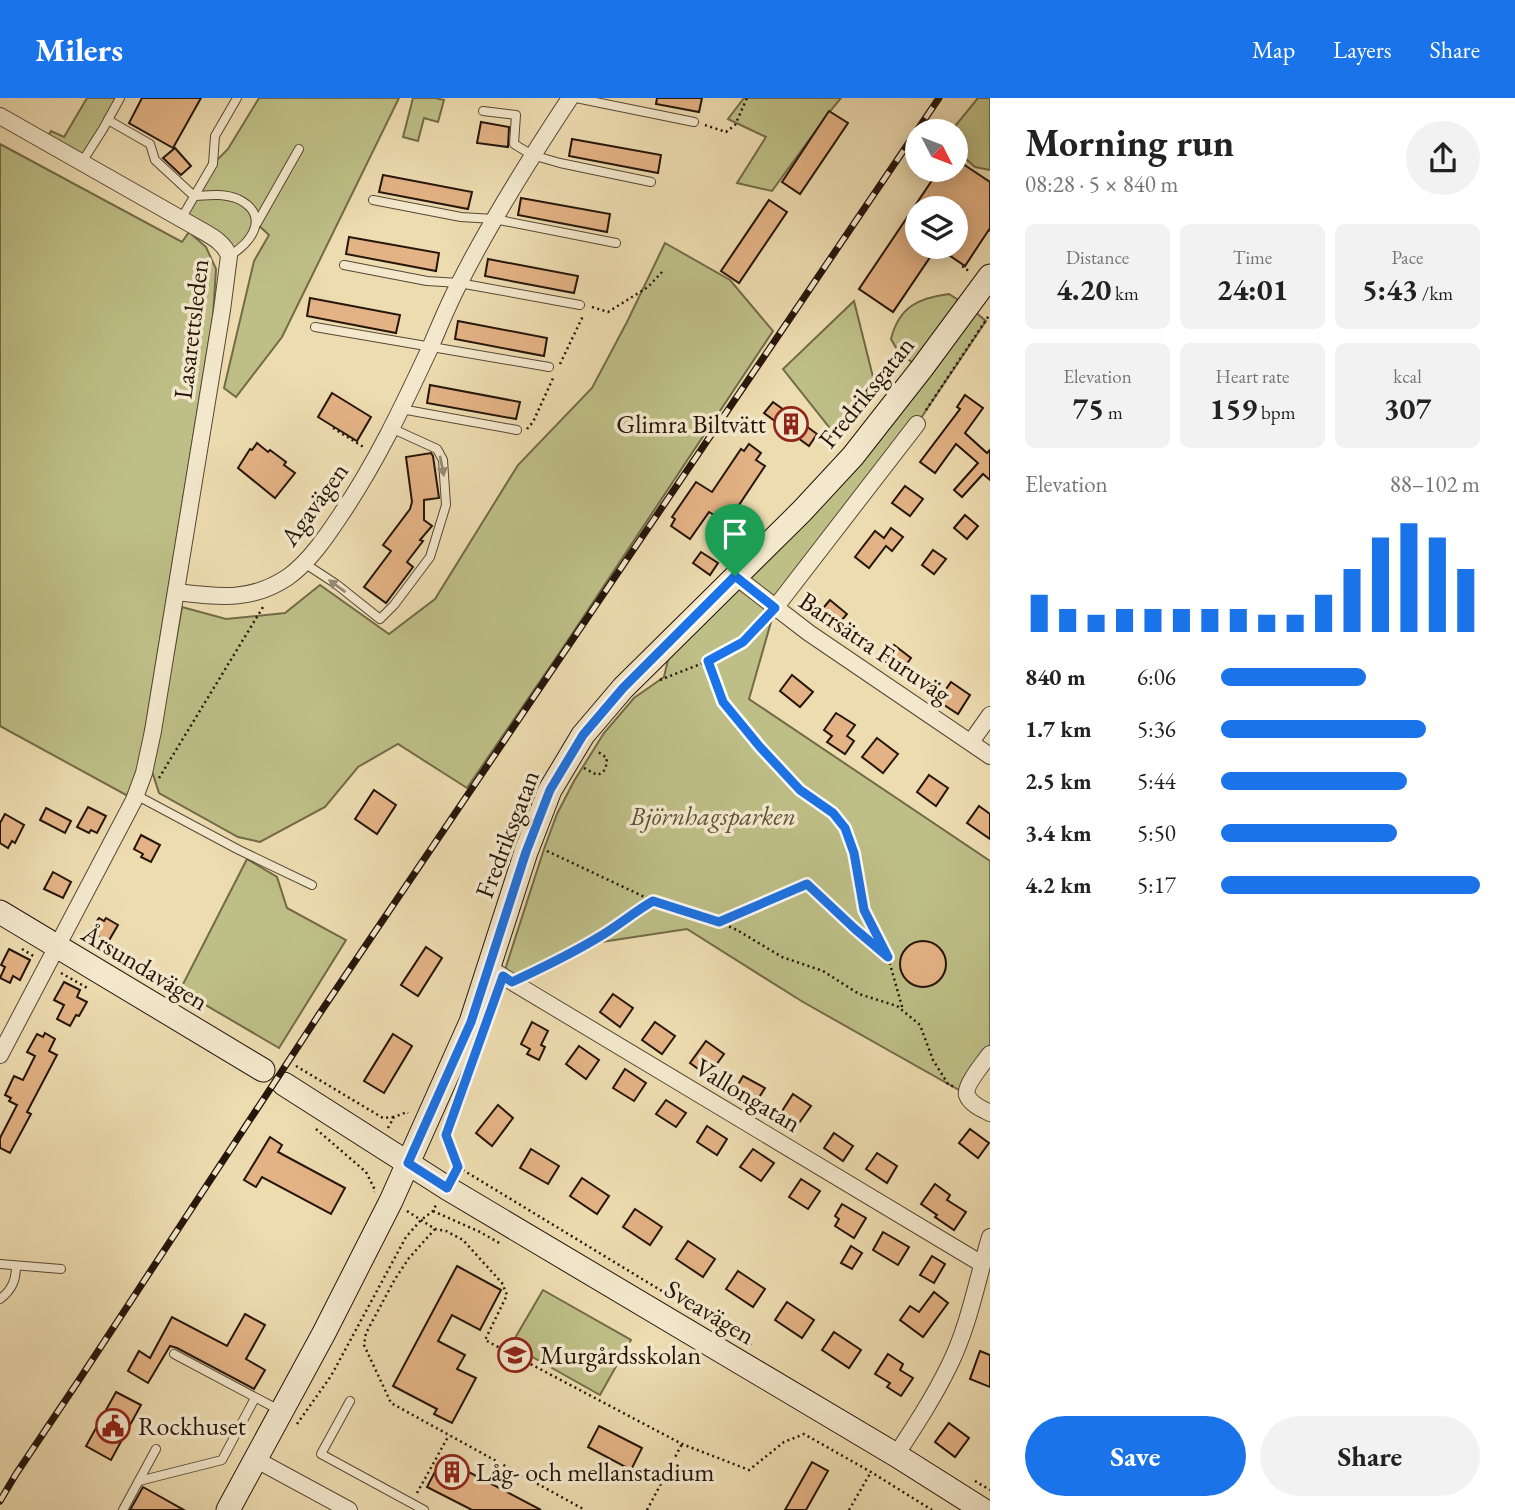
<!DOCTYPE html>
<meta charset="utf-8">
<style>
:root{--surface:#fff;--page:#f2f2f2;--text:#222;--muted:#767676;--accent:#1a73e8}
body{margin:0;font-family:"EB Garamond",serif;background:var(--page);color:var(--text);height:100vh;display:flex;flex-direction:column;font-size:26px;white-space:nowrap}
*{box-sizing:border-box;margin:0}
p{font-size:23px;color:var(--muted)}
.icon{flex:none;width:38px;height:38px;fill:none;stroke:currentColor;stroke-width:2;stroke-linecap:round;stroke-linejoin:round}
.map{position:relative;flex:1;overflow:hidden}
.drawer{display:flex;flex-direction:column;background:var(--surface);width:525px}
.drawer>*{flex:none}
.needle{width:46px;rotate:132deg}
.buttons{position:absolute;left:905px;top:21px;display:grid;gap:14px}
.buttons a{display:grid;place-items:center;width:63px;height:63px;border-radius:50%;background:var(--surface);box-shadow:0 4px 18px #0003;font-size:35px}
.pin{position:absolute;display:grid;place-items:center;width:60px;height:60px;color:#fff;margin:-72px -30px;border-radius:50% 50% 50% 0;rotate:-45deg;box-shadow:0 0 7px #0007}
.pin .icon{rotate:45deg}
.round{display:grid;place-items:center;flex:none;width:74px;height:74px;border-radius:37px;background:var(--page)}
.summary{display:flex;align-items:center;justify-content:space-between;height:119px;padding:0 35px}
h1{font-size:38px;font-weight:700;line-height:52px}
.figures{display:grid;grid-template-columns:repeat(3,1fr);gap:10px;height:119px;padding:7px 35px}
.figures div{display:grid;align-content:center;border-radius:10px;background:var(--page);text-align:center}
.figures b{font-size:30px;font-weight:700}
.figures small{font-size:19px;font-weight:400}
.figures p{font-size:19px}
.chart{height:196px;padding:14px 35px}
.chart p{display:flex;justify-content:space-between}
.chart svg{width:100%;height:126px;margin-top:7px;stroke:var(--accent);stroke-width:6}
.action{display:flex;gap:14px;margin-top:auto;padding:14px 35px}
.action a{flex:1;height:80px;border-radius:42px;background:var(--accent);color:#fff;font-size:28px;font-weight:700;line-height:80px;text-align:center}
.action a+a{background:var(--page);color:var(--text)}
ul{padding:0 35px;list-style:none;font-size:23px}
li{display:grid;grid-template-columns:112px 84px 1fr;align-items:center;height:52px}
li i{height:18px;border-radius:9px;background:var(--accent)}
header{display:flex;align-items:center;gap:42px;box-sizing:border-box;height:98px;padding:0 35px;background:var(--accent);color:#fff}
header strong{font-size:33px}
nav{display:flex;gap:38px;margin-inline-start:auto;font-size:24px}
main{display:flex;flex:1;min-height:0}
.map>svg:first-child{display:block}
.green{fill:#bebf87;stroke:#726a48;stroke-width:2}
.building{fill:#e4b385;stroke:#25150a;stroke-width:2;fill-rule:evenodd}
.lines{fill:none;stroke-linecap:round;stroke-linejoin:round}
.lane-casing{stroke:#574734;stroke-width:10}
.street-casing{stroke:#574734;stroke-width:18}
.secondary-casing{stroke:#25150a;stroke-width:25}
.path{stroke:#25150a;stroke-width:2.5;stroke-dasharray:2 3.5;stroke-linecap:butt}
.lane{stroke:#f3e8cc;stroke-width:8}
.street{stroke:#f3e8cc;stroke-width:16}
.secondary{stroke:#f3e8cc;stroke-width:23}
.rail-casing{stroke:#25150a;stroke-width:7}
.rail{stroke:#f3e8cc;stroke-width:4.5;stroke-dasharray:13;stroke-linecap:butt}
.oneway{fill:#968975}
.route-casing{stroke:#fff;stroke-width:14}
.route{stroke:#1a73e8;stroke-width:9}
.labels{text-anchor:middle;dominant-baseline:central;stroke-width:7;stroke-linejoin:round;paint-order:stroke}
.street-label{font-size:26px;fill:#25150a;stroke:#f3e8cc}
.poi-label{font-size:26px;fill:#25150a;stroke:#f3e8cc;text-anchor:start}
.park-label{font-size:26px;font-style:italic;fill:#5b5036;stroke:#f3e8cc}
</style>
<header>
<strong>Milers</strong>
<nav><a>Map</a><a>Layers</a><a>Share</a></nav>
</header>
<main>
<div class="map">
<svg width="990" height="1412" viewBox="0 0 990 1412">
<rect width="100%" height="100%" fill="#eddcb0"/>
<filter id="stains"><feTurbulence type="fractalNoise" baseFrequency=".00286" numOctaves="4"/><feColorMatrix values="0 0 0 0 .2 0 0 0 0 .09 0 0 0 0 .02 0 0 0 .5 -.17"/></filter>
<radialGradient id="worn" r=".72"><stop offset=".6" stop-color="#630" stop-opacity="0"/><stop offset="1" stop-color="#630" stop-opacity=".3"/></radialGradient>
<g class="green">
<path d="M87,0H120L82,64L45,43L51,33L64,39Z"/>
<path d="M259,0H399L282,239L236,299L224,290L254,163L269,137L257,126L251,138L229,158L181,121L213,66L228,51Z"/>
<path d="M413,0H435L444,2L438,24L424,20L418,43L403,39Z"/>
<path d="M744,0H841L827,17L772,93L737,85L766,39L728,21Z"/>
<path d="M978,0H990V72L975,69L956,52V33H951Z"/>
<path d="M0,46L182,144L189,134L206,149L216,171L213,218L140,664L128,698L0,628Z"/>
<path d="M665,145L730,182L773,233L560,554L467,690L398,646L358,669L325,709L260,744L238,739L159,695L152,673L182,509L226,521L285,515L320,487L389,536L435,501L518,367L592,290L627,224Z"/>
<path d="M949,196L963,205L916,267L899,255L891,241C899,209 918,200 949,196Z"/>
<path d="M854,203L877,295L833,334L783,271Z"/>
<path d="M968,208L986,223L917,326L775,510L749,601L990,763V956L966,996L803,904L687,831L588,846L512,884L503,878L544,751L557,716L574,683L604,635L634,600L664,579L673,540L735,478Z"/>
<path d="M247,761L277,779L287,810L346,842L279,950L180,892Z"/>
<path d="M543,1192L631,1242L600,1297L511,1247Z"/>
</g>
<g class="building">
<path d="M142,0H201L173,50L129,25Z"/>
<path d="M657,0H702L699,14L656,6Z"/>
<path d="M829,13L848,25L800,96L782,84Z"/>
<path d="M481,24L509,29L508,49L477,45Z"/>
<path d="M572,41L661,57L658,75L569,58Z"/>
<path d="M175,50L191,68L181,77L163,60Z"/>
<path d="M960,64L990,84V130L965,168L937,149L893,214L859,191L939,72H956ZM917,110H956V149H917Z"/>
<path d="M383,77L472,94L468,111L379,94Z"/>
<path d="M521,100L610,116L607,134L518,117Z"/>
<path d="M769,102L787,114L739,185L721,173Z"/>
<path d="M349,139L439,155L436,173L346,156Z"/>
<path d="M488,161L578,178L574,195L485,178Z"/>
<path d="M310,200L400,217L396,235L307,218Z"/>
<path d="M458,223L547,240L544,258L455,241Z"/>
<path d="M430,287L520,304L516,321L427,305Z"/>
<path d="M332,295L371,319L357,343L318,319Z"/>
<path d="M965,297L983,310L965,335L987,355L990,352V382L983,376L962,399L954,392L978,365L956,346L935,375L920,364L960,311L957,309Z"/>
<path d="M773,304L817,336L809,348L764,315Z"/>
<path d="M257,345L268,354L270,352L286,364L284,367L295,375L275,400L238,370L250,351L252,352Z"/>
<path d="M749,346L761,355L756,362L765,368L727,425L709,414L690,441L671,428L675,421L672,419L696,384L712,394L741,351L744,353Z"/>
<path d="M431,355L433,358L439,400L424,402V422L432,428L420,442L423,443L407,464L413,469L386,505L364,489L391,453L383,447L410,411L412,404L406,359Z"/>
<path d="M905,388L923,401L910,418L892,405Z"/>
<path d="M965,417L978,428L967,441L954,430Z"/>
<path d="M891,430L903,439L892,453L886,448L869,470L855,459L875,433L884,440Z"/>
<path d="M933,452L946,461L934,476L922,467Z"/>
<path d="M701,454L718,465L710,477L693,465Z"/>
<path d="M830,502L847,516L835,530L818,516Z"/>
<path d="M894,547L911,560L901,574L883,562Z"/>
<path d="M792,577L813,594L800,609L780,593Z"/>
<path d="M951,584L970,597L958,616L938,603Z"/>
<path d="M836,615L855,627L847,638L854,643L845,656L827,644L832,638L824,632Z"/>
<path d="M877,640L898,656L883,675L862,659Z"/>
<path d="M929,677L948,690L936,708L917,694Z"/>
<path d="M374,692L396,707L377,736L355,721Z"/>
<path d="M979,708L990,716V741L967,725Z"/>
<path d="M88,709L106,718L97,735L91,732L89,735L77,729Z"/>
<path d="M46,710L71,723L65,735L40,722Z"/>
<path d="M5,716L24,727L15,745L12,743L8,750L0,745V725Z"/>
<path d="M141,737L160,747L151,764L141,759L143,756L134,751Z"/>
<path d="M53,774L71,784L63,800L44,791Z"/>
<path d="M99,820L104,823L106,820L118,827L108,844L90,833Z"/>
<circle cx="923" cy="866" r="23"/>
<path d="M426,849L442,860L418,898L401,887Z"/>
<path d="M9,851L30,862L20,882L13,878L10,885L0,880L5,869L1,867Z"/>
<path d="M64,884L80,892L77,899L87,904L79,918L76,917L70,928L57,921L64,907L54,902Z"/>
<path d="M613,896L633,910L620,929L600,914Z"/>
<path d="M532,924L548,933L541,947L545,949L539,962L527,956L530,951L521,946Z"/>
<path d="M655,924L675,938L662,956L642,942Z"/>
<path d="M45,935L55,941L49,953L57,957L27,1014L31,1016L10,1055L0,1050V1040L17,1007L9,1003L11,1000L5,997L14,978L23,982L35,958L27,954L37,936L43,939Z"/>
<path d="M393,936L412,948L384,995L364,983Z"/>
<path d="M706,943L724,956L708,978L690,965Z"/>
<path d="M579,948L599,962L586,981L566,966Z"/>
<path d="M625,971L646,985L634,1003L613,990Z"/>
<path d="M743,978L765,990L753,1009L732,997Z"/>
<path d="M793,996L811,1008L792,1035L775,1024Z"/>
<path d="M666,1002L686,1015L676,1029L656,1016Z"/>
<path d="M498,1007L513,1020L492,1048L476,1035Z"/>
<path d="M707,1028L727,1041L717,1057L697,1044Z"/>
<path d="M970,1031L989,1045L978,1060L959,1045Z"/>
<path d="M834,1035L853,1048L843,1063L824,1050Z"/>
<path d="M270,1039L282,1047L278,1054L345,1090L331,1116L262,1079L256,1089L244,1082Z"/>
<path d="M531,1051L559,1068L548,1086L520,1070Z"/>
<path d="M753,1051L774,1065L761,1083L740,1069Z"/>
<path d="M877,1055L897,1068L887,1085L866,1071Z"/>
<path d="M582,1080L609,1098L597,1116L570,1098Z"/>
<path d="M801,1081L820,1093L808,1111L789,1099Z"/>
<path d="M935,1086L950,1097L947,1102L966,1114L954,1132L935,1119L937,1117L921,1106Z"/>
<path d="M842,1106L866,1120L854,1140L835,1128L839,1121L835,1118Z"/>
<path d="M635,1111L662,1129L650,1147L623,1129Z"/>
<path d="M883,1134L909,1149L898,1167L873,1152Z"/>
<path d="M688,1143L715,1161L703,1179L676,1161Z"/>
<path d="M851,1148L862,1155L852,1171L841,1165Z"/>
<path d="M932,1158L945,1166L934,1185L920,1177Z"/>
<path d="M457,1168L501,1192L480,1232L452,1217L438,1243L465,1257L457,1271L476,1280L452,1325L434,1316L437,1311L393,1288Z"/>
<path d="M738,1173L765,1191L753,1209L726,1191Z"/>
<path d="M934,1194L948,1205L923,1239L900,1222L910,1208L919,1214Z"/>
<path d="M787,1204L814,1222L802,1240L775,1222Z"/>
<path d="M245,1216L265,1227L246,1261L265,1272L254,1291L177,1250L170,1248L148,1285L128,1273L139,1253L150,1260L172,1219L227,1248Z"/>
<path d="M834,1234L861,1252L849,1270L822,1252Z"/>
<path d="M980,1253L990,1257V1289L970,1281Z"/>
<path d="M888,1256L903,1266L900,1272L913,1280L901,1298L887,1289L890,1285L875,1276Z"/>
<path d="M116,1294L141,1307L111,1362L86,1348Z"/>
<path d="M949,1325L969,1340L955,1359L935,1344Z"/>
<path d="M599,1328L642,1350L631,1372L588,1349Z"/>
<path d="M442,1360L541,1412H472L427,1389Z"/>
<path d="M812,1364L828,1373L806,1412H785Z"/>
<path d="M143,1389L184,1412H130Z"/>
</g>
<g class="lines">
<g class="lane-casing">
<g id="lane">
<path d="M576,0L694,24"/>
<path d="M483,13L516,17L514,46L532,57L560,65L651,84"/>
<path d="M108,22L150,46L155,62L194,98C209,97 224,95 238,101C271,117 252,145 229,158"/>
<path d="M82,64L103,31L120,0"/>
<path d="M373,102L461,119L494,121L616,145"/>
<path d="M181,121L213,66L215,38L237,0"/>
<path d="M257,125L299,51"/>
<path d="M344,167L427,183L459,185L580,207"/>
<path d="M315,229L549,269"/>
<path d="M401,311L517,332"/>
<path d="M304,465L336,486L380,521L394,507L430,459L446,407L443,362L437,351L391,330"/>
<path d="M136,697L239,752L312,787"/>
<path d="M0,1166L61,1171"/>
<path d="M0,1201C12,1192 16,1182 16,1168"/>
<path d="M174,1256L281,1313"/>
<path d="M350,1303L321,1356L424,1412"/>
<path d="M139,1383L222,1362L255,1300"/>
<path d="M123,1412L156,1351"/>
</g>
</g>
<g class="street-casing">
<g id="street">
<path d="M0,18L199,131C211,138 224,144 229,158L222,212L153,633L144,675L134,702L0,957"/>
<path d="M735,478L809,535L990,658"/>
<path d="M176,494C218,499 251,504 288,479C309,464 326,439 340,418C376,365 403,308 430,250C440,227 449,204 461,182C493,119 531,59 570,0"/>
<path d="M775,510L917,326"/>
<path d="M971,644L990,617"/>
<path d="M489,870L982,1166"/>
<path d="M990,956C984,964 964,988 967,997C970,1006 982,1011 990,1015"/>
<path d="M896,1357C915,1328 934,1299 949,1268C969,1228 977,1182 990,1139"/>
<path d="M255,1361L349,1412"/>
</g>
</g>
<g class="secondary-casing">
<g id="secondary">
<path d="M0,814L263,972"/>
<path d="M284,986L447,1090L896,1357L983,1412"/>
<path d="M228,1412L324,1235L391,1103L471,924L526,754L550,692L583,637L623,590L802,413L853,358L922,270L990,178"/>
</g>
</g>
<g class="path">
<path d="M705,27L726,34L735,27L747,0"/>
<path d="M989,132L990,133"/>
<path d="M964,168L963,169L969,173"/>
<path d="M592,209L608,214L648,189L662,174"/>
<path d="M560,266L583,218"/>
<path d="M926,312L990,216"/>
<path d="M333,330L365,350"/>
<path d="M527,331L533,324L554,278"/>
<path d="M708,563L724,604L759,649L800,692L833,715L845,730L854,755L864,812L888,859L903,912"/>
<path d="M660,582L708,563L743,544L764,521"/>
<path d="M584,670L597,677C606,674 606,669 607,660L597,653"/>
<path d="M159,680L263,509"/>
<path d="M547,753L651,802"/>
<path d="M719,824L807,786L854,831L887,858"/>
<path d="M22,851L35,859"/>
<path d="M61,875L89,891"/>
<path d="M528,876C553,864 579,853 602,838C619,826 635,813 653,803L719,824L737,832L782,859L823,873L859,896L897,908L920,927L933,962L948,986L954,989"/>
<path d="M296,968L383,1020L394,1019"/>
<path d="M388,1030L394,1019L407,1014L408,1015"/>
<path d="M316,1031L366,1074L375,1092L374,1094"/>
<path d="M458,1069L754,1249"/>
<path d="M456,1072L458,1069L446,1036L459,1000"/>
<path d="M407,1113L435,1131L446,1133L463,1142L502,1185L507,1197L485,1242L682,1346L749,1372L784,1344L804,1336L871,1374L932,1412"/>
<path d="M433,1113L480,1134L501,1146"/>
<path d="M435,1131L409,1160L395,1181L366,1235L364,1247L391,1305L585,1412"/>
<path d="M297,1326L331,1278L406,1139L421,1122L433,1113L437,1105"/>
<path d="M975,1383L990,1392"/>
<path d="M417,1395L449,1337"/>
<path d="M647,1412L682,1346"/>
<path d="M849,1412L871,1374"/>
</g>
<use href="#lane" class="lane"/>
<use href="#street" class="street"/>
<use href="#secondary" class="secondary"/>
<g class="rail-casing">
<path id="rail" d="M0,1403L16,1376L79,1282L320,915L939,0"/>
</g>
<use href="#rail" class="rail"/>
</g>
<defs><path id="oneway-solid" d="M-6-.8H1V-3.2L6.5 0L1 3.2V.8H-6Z" transform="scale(1.75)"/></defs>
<g class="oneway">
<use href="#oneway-solid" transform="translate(442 368) rotate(79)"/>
<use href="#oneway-solid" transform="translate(337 488) rotate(-144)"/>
</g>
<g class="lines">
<g class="route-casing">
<path id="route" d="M735,478L775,510L743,544L708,563L723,604L760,649L800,692L833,715L845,730L854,755L864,812L888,859L855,831L807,786L719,824L653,803C634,814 618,828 599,839C571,856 542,870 512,884L503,878L446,1037L458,1069L447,1090L408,1065L471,924L526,754L550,692L583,637L623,590Z"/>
</g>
<use href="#route" class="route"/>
</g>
<defs>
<g id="building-ring" transform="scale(1.75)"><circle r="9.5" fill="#f3e8cc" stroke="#8f2418" stroke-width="1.5"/><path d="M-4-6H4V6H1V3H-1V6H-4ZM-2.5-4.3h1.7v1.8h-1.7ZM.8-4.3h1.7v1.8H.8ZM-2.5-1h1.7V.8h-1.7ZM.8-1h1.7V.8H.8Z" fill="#8f2418"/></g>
<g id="school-ring" transform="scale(1.75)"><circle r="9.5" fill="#f3e8cc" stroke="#8f2418" stroke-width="1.5"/><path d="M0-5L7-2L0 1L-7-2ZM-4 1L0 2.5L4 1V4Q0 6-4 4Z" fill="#8f2418"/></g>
<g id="civic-ring" transform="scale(1.75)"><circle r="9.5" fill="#f3e8cc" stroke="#8f2418" stroke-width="1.5"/><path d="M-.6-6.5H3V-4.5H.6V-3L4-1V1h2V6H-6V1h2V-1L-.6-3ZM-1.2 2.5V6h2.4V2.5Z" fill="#8f2418"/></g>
</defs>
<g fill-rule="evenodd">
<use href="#building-ring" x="791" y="326"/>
<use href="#school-ring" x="515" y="1257"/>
<use href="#civic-ring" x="113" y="1328"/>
<use href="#building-ring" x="452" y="1374"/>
</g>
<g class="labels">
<g class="street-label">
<text transform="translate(191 231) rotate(-83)">Lasarettsleden</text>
<text transform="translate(866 294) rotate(-51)">Fredriksgatan</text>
<text transform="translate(314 406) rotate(-54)">Agavägen</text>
<text transform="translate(875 549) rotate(34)">Barrsätra Furuväg</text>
<text transform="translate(507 736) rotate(-69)">Fredriksgatan</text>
<text transform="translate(145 869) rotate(31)">Årsundavägen</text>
<text transform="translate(748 997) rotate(31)">Vallongatan</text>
<text transform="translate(710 1214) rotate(31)">Sveavägen</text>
</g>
<g class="poi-label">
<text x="766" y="326" text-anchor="end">Glimra Biltvätt</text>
<text x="540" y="1257">Murgårdsskolan</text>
<text x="138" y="1328">Rockhuset</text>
<text x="476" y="1374">Låg- och mellanstadium</text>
</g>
<g class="park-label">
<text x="713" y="718">Björnhagsparken</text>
</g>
</g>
<rect width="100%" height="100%" filter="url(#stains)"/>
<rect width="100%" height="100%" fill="url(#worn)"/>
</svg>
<div class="buttons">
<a><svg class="needle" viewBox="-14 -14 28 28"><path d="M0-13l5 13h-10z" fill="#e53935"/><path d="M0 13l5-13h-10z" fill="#767676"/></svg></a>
<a><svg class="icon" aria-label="layers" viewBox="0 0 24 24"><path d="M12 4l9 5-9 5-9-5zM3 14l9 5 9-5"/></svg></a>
</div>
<div class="pin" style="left:735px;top:478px;background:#1e9e55"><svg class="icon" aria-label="arrive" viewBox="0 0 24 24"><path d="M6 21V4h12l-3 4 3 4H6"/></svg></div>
</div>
<section class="drawer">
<div class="summary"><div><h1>Morning run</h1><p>08:28 · 5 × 840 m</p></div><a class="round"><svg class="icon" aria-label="share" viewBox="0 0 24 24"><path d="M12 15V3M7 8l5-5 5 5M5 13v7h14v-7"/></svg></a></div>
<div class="figures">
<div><p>Distance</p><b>4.20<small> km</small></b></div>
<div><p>Time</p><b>24:01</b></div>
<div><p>Pace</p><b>5:43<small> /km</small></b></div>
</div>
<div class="figures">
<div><p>Elevation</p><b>75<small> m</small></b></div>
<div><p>Heart rate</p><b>159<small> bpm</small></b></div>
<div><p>kcal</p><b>307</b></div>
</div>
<div class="chart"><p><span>Elevation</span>88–102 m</p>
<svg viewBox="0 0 160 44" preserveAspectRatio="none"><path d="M5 44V31M15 44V36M25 44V38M35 44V36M45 44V36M55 44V36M65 44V36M75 44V36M85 44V38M95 44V38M105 44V31M115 44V22M125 44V11M135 44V6M145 44V11M155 44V22"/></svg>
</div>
<ul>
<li><b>840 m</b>6:06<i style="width:56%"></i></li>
<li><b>1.7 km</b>5:36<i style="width:79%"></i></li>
<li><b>2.5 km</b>5:44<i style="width:72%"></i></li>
<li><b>3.4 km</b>5:50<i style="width:68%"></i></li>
<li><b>4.2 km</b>5:17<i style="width:100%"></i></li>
</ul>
<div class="action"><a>Save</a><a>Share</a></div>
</section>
</main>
